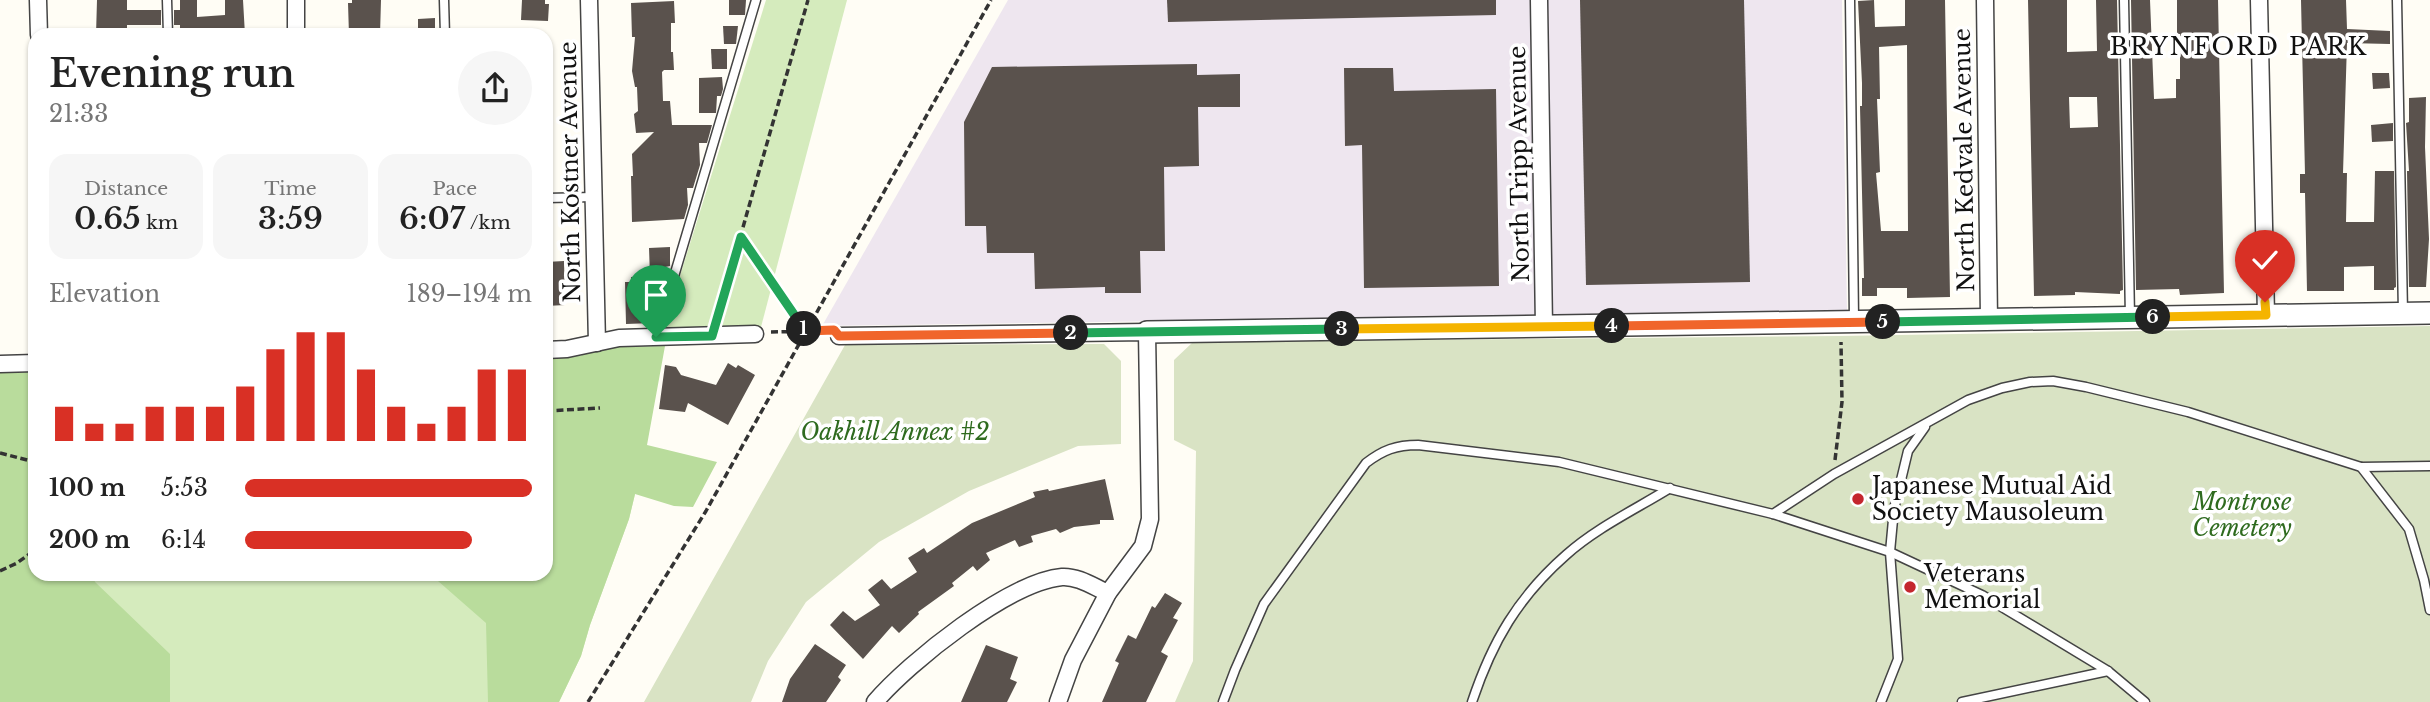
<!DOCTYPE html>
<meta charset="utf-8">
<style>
:root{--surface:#fff;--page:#f6f6f6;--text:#222;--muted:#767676;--accent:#d93025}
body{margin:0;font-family:"Libre Baskerville",serif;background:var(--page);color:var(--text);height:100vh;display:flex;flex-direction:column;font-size:26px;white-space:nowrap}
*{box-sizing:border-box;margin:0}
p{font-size:23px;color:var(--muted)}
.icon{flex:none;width:38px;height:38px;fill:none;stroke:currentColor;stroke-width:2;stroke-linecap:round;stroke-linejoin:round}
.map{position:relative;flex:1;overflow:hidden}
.side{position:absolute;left:28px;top:28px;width:525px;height:553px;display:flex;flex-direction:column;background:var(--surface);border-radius:21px;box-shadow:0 2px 5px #0004}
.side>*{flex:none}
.pin{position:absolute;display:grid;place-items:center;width:60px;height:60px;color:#fff;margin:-72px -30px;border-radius:50% 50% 50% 0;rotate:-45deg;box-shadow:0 0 7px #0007}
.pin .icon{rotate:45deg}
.km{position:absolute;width:35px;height:35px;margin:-18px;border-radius:50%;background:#222;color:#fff;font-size:19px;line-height:35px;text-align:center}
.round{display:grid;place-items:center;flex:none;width:74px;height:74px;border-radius:37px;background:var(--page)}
.overview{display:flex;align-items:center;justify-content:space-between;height:119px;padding:0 21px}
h1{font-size:38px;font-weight:600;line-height:52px}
.figures{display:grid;grid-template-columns:repeat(3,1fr);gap:10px;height:119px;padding:7px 21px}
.figures div{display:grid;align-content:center;border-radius:18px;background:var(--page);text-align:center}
.figures b{font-size:30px;font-weight:600}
.figures small{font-size:19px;font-weight:400}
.figures p{font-size:19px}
.chart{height:196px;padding:14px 21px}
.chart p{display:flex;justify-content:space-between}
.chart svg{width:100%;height:126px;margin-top:7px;stroke:var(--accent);stroke-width:6}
ul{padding:0 21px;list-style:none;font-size:23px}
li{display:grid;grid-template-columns:112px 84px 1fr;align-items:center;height:52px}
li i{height:18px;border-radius:9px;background:var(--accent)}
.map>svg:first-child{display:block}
.industrial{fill:#eee6ef}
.green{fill:#d5ebbd}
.forest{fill:#b9dc9c}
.cemetery{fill:#d9e3c4}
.building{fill:#5a524d;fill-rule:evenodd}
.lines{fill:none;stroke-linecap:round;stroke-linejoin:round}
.service-casing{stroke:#444;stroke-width:11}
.minor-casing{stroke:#444;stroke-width:19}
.tertiary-casing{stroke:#444;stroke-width:24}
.path{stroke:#333;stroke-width:3.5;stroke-dasharray:7 3.5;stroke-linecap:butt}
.service{stroke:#fff;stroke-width:8}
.minor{stroke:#fff;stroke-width:16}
.tertiary{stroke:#fff;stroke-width:21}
.split-1-casing{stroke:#fff;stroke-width:14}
.split-2-casing{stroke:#fff;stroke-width:14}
.split-3-casing{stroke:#fff;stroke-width:14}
.split-4-casing{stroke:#fff;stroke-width:14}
.split-5-casing{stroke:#fff;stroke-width:14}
.split-6-casing{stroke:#fff;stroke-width:14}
.split-7-casing{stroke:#fff;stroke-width:14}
.split-1{stroke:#22a559;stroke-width:9}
.split-2{stroke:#f0652b;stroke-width:9}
.split-3{stroke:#22a559;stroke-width:9}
.split-4{stroke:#f5b400;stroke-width:9}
.split-5{stroke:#f0652b;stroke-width:9}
.split-6{stroke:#22a559;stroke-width:9}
.split-7{stroke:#f5b400;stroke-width:9}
.poi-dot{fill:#c4262e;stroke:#fff;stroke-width:2.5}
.labels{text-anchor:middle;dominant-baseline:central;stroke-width:7;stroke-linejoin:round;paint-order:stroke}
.street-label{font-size:23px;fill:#111;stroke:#fff}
.park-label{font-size:23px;font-style:italic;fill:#2f6b1f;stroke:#fff}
.poi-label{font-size:23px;fill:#111;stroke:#fff;text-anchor:start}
.neighbourhood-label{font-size:24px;letter-spacing:2px;fill:#111;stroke:#fff}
</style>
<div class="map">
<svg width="2430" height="702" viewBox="0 0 2430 702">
<rect width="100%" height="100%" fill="#fffdf5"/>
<path class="industrial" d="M1008,0H1842L1847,311L822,326Z"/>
<g class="green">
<path d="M766,0H847L761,327H664Z"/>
<path d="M35,372V574H546L647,445L629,519L590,625L581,656L559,702H0V373Z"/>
</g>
<g class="forest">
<path d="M665,346L647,445L717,462L693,507L674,506L635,494L629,519L590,625L581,656L559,702H488L486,623L430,574H546V357L580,356L600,347Z"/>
<path d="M35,372V574H92L95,582L170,654V702H0V373Z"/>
</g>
<g class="cemetery">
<path d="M2430,326V702H1175L1193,661L1196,451L1174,440V360L1193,342L1840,336Z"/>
<path d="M1104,344L1121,361V444L1078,446L969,491L879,542L806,602L768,661L751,702H644L845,345Z"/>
</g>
<g class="building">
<path d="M97,0H127V10H161V25H127V35H96Z"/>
<path d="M180,0H197V17L225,15V0H243L245,35H180V25H174V10H180Z"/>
<path d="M352,0H381L380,35H349L348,3H352Z"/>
<path d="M522,0H545V4H549L548,21L521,20Z"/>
<path d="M729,0H746L745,15H729Z"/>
<path d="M1167,0H1496V15L1168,22Z"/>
<path d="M1580,0H1744L1750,282L1586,285Z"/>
<path d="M1874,0L1875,27L1905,26V0H1945L1950,297L1907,298V288H1877V296H1862V278H1864L1860,106H1862V83L1858,1ZM1907,45L1908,231H1881L1876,173L1880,172L1877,99H1880L1879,47Z"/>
<path d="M2028,0H2067V52L2097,51L2096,0H2117L2123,290L2120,291V294L2075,292V295L2034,296ZM2069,97H2097L2098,127L2070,128Z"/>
<path d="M2131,0H2150L2154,99L2176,98V79H2180V34H2177V0H2218L2224,293L2180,295L2179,289L2136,290Z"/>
<path d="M2301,0H2346L2347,29L2390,31V44L2347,43L2343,173H2347L2346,222H2374L2375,171H2394L2396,287L2394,288V290H2374V266L2344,267V291H2307L2305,193H2300V174H2305Z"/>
<path d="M674,1L675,23H671V52H673L674,70H664L662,72L663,101H670L672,125H712L707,143H699L700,165L693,188H687L688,205L684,219L632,222L631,176H633L632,154L654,132L636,133L634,114L638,111L637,87H635L632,71L635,37H632L631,3Z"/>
<path d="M435,18V35H418V19Z"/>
<path d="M723,26H738L736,44H724Z"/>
<path d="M711,49H727V69H712Z"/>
<path d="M1197,64V75L1240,74V107H1198L1199,166L1164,167L1165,251H1140L1141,293H1105V287L1035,289L1034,253H987L986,226H965L964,122L992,67Z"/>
<path d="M1344,68H1393L1394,91L1496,89L1499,286L1364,288L1362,145L1345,146Z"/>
<path d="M2372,73H2389L2390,88L2373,89Z"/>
<path d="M722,77L723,89L721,96H717L716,113H699V78Z"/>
<path d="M2426,97L2425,147L2429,239L2426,287H2409L2407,171H2409L2406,123L2409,122V98Z"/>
<path d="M2393,123V141L2372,142L2371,125Z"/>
<path d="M670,247V266L665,267L666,280L653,323L626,324L625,282H631V277L650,276L649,248Z"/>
<path d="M564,261L565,305L546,306V262Z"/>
<path d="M728,363L736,368L738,365L755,375L728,425L688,403L685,412L659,409L665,365L676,367L681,375L716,385Z"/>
<path d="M1105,479L1114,520H1100V524L1074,527L1060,533L1056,529L1031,536L1033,542L1019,547L1015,540L986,553L990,560L977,571L973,566L952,583L954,586L918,612L919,614L899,633L892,626L863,659L830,625L843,611L855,621L880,605L868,590L882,579L891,589L917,572L908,558L924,548L927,553L972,523L1035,497L1033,492L1048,489L1049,491Z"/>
<path d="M1165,593L1182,603L1173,618L1178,620L1161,652L1168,656L1146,702H1102L1119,663L1115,661L1128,635L1136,639L1152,606L1155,608Z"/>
<path d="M815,644L846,665L838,677L841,680L826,702H782L790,679Z"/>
<path d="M986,645L1018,657L1010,679L1017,682L1007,702H961Z"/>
</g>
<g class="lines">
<g class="service-casing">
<g id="service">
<path d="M167,0L168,35"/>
<path d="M444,0L445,35"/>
<path d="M1850,0L1854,319"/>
<path d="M2124,0L2130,317"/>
<path d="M2397,0L2403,313"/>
<path d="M546,198L594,197"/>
<path d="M656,337L756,0"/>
<path d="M2361,467L2430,466"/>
<path d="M1773,514L1834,474L1968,400L2002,388L2030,382L2053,381L2086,387L2188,412L2361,467L2409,529L2424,580L2430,610"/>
<path d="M1223,702L1235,670L1264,604L1366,463C1383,450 1396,445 1418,445L1559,462L1773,514L1890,552L1982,595L2108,671L2145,702"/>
<path d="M1472,702C1492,642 1518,597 1566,555C1596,528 1636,509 1670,488"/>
<path d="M1881,702L1898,659L1890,552L1894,509L1908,451L1925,427"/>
<path d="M1962,702L2108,671"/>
</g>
</g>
<g class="minor-casing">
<g id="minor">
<path d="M38,0L39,35"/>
<path d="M296,0V35"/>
<path d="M589,0L597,343"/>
<path d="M1539,0L1544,327"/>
<path d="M1985,0L1989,320"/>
<path d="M2259,0L2266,315"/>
<path d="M839,336L1147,332L1150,519L1143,546L1108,593L1073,660L1058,702"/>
<path d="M546,350L567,349L619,338L755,334"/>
<path d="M0,364L35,363"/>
<path d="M875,702C909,662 1009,582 1062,577C1078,576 1094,587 1108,593"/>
</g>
</g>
<g class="tertiary-casing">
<path id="tertiary" d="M1147,332L2430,313"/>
</g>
<g class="path">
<path d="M741,237L805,331"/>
<path d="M717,318L808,0"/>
<path d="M771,332L826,331"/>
<path d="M546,411L600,408"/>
<path d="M0,453L35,462"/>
<path d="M1835,460L1842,402L1841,342"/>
<path d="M0,571L17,563L35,550"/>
<path d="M588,702L706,511L991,0"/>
</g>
<use href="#service" class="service"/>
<use href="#minor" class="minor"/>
<use href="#tertiary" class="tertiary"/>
</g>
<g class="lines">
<g class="split-1-casing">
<path id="split-1" d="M656,337L712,336L741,237L804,329"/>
</g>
<g class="split-2-casing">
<path id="split-2" d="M804,329L806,331L834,330L839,336L1071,333"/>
</g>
<g class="split-3-casing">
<path id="split-3" d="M1071,333L1342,329"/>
</g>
<g class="split-4-casing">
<path id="split-4" d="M1342,329L1612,326"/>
</g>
<g class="split-5-casing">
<path id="split-5" d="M1612,326L1883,322"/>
</g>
<g class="split-6-casing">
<path id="split-6" d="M1883,322L2153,317"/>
</g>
<g class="split-7-casing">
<path id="split-7" d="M2153,317L2266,315L2265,302"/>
</g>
<use href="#split-1" class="split-1"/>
<use href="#split-2" class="split-2"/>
<use href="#split-3" class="split-3"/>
<use href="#split-4" class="split-4"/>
<use href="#split-5" class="split-5"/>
<use href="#split-6" class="split-6"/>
<use href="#split-7" class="split-7"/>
</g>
<g class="poi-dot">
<circle cx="1858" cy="499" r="7"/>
<circle cx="1910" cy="587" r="7"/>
</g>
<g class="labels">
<g class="street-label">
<text transform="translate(1964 160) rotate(-91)">North Kedvale Avenue</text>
<text transform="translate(1519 164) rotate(-91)">North Tripp Avenue</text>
<text transform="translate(570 172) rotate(-91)">North Kostner Avenue</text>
</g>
<g class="park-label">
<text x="895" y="432">Oakhill Annex #2</text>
<text x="2242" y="502">Montrose<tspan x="2242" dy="26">Cemetery</tspan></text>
</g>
<g class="poi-label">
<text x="1872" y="486">Japanese Mutual Aid<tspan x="1872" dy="26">Society Mausoleum</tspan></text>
<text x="1924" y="574">Veterans<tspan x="1924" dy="26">Memorial</tspan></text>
</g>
<g class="neighbourhood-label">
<text x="2239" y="46">BRYNFORD PARK</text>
</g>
</g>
</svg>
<div class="pin" style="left:656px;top:337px;background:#1e9e55"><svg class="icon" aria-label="arrive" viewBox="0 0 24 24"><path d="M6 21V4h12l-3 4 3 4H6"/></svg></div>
<div class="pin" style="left:2265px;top:302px;background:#d93025"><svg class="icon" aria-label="check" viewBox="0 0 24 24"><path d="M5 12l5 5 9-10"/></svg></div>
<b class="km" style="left:804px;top:329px">1</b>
<b class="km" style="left:1071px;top:333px">2</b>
<b class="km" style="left:1342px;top:329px">3</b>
<b class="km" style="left:1612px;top:326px">4</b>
<b class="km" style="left:1883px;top:322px">5</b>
<b class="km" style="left:2153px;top:317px">6</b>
<section class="side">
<div class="overview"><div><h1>Evening run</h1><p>21:33</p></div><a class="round"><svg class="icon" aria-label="share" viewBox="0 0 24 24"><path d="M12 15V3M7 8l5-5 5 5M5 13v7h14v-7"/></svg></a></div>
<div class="figures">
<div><p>Distance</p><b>0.65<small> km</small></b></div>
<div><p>Time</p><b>3:59</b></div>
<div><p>Pace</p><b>6:07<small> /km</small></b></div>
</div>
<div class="chart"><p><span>Elevation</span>189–194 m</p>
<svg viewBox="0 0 160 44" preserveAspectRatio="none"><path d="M5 44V32M15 44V38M25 44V38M35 44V32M45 44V32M55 44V32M65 44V25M75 44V12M85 44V6M95 44V6M105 44V19M115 44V32M125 44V38M135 44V32M145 44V19M155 44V19"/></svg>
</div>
<ul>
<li><b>100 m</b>5:53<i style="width:100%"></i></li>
<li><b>200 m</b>6:14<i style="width:79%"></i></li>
</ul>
</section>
</div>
